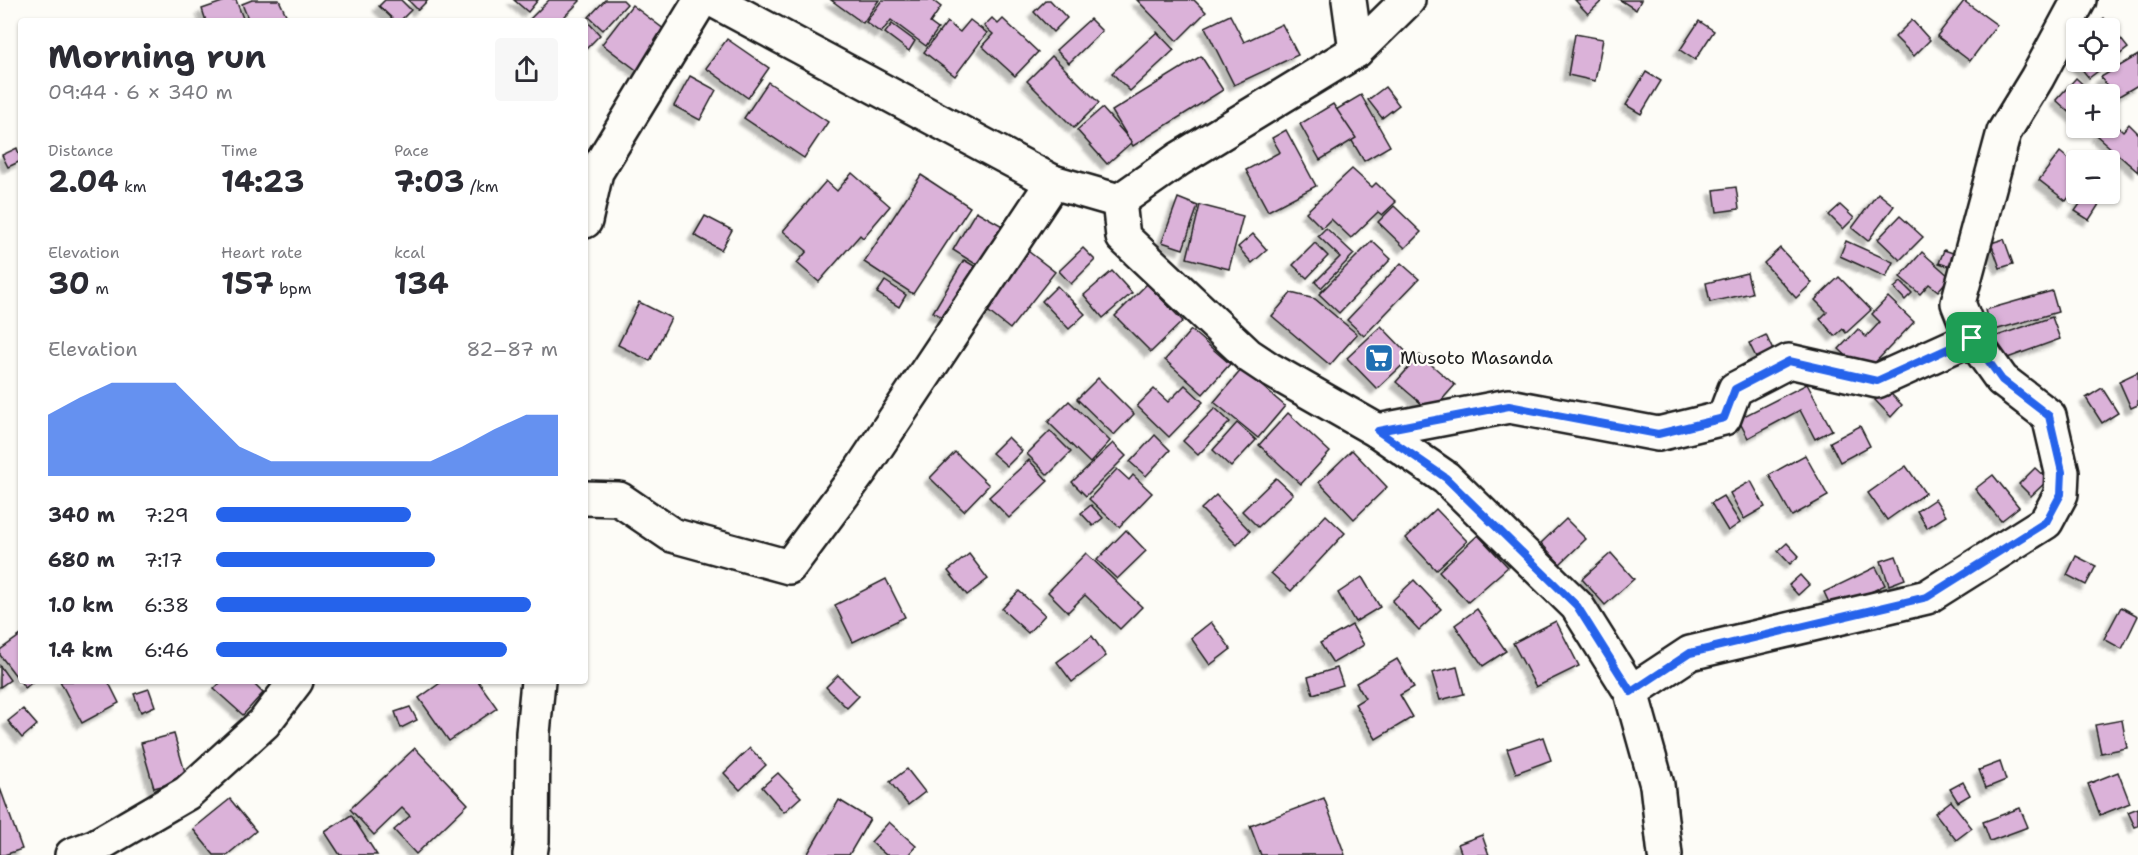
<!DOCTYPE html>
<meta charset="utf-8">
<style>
:root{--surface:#fff;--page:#f7f7f7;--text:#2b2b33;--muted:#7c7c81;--accent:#2563eb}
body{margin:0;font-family:"Shantell Sans",sans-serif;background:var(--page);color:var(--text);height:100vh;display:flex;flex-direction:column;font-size:22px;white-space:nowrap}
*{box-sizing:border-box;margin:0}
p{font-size:20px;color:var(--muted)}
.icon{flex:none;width:33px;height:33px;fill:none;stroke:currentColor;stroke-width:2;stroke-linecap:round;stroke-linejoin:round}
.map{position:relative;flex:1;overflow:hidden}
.details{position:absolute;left:18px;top:18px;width:570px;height:666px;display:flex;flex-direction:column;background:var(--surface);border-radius:6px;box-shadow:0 2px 4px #0004}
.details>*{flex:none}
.controls{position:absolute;left:2066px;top:18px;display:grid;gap:12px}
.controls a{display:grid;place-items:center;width:54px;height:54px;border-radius:6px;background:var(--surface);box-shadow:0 2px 4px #0004;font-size:30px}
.pin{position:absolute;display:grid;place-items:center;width:51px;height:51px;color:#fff;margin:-26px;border-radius:12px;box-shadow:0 3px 9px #0006}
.round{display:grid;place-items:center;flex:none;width:63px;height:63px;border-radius:6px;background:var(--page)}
.head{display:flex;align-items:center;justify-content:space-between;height:102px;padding:0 30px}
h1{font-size:33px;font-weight:700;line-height:45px}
.stats{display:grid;grid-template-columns:repeat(3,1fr);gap:9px;height:102px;padding:6px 30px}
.stats div{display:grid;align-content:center}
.stats b{font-size:30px;font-weight:700}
.stats small{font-size:16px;font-weight:400}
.stats p{font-size:16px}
.chart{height:168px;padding:12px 30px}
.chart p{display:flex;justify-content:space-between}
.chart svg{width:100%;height:108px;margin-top:6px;fill:var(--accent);opacity:.7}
ul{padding:0 30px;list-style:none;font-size:20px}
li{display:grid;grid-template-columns:96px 72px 1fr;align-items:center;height:45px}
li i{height:15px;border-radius:8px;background:var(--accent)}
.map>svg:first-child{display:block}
.building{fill:#dbb2d9;stroke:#1c1c1c;stroke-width:1.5;filter:url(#shadow)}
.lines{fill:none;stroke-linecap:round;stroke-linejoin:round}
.street-casing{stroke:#1c1c1c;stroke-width:38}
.street{stroke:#fdfcf7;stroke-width:33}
.route-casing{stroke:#fff;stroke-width:12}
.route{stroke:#2563eb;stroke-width:8}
.labels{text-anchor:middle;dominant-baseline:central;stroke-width:4.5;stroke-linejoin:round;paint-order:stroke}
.poi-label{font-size:18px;fill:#1c1c1c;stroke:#fdfcf7;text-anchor:start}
</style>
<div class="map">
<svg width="2138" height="855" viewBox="0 0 2138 855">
<defs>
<filter id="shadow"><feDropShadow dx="-5.5" dy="5.5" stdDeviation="1.5" flood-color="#0004"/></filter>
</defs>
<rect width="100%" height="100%" fill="#fdfcf7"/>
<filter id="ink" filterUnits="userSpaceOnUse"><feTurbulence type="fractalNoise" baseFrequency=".0167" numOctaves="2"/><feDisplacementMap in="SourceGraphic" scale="12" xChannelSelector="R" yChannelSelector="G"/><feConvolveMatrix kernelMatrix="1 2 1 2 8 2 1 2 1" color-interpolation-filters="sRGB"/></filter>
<g filter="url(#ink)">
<g class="building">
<path d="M228,0H236L244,21H206L202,9Z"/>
<path d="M252,0H279L289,21H249L242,4Z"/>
<path d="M385,0H401L411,10L400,21H395L379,6Z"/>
<path d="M408,0H428L418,10Z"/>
<path d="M514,0H538L528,12Z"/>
<path d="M549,0H580V1L560,21H528Z"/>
<path d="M605,0H623L627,4L603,30L589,17Z"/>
<path d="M831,0H879L863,23Z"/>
<path d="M882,0H932L941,7L930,23L938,29L926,46L891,20L881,33L866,22Z"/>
<path d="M1046,0H1050L1067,18L1053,32L1034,12Z"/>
<path d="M1137,0H1194L1206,12L1177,41Z"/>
<path d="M1575,0H1603L1588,14Z"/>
<path d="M1620,0H1641L1636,10Z"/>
<path d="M1964,1L1997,25L1970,61L1937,36Z"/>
<path d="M632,5L673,36L643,75L602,44Z"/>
<path d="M1230,15L1244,42L1282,24L1298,55L1234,85L1205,27Z"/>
<path d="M992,18L998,24L1003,19L1038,52L1015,76L982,46L993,34L984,26Z"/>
<path d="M2104,18L2128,48L2089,78L2076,62H2109V28H2091Z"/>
<path d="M1090,19L1102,31L1069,63L1056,50Z"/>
<path d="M970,20L987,33L955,76L924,52L947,22L960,32Z"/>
<path d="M1912,20L1930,40L1914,56L1895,37Z"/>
<path d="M587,21L600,35L585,50V23Z"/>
<path d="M1699,21L1714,31L1695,60L1680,50Z"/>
<path d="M892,24L915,41L909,51L885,33Z"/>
<path d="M1157,32L1174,50L1130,91L1112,73Z"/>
<path d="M1575,34L1603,39L1595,81L1568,75Z"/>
<path d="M727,39L769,68L748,98L706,68Z"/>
<path d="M2076,40V61L2066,48Z"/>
<path d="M2138,55V85L2114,99L2101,77Z"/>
<path d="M1052,56L1099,103L1074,128L1027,81Z"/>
<path d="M1201,56L1223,90L1133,146L1112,111Z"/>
<path d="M1646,72L1661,81L1641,114L1626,105Z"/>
<path d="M690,76L716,90L700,120L674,106Z"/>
<path d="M2076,78L2093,94H2076V118L2056,100Z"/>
<path d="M768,82L828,122L804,158L744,118Z"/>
<path d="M1385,87L1399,105L1382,118L1368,100Z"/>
<path d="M1361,95L1390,146L1364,161L1334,111Z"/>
<path d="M1333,104L1356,138L1320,160L1300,124Z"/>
<path d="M1102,108L1132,142L1107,164L1077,130Z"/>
<path d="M2111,120L2123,131L2129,124L2138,133V172L2097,136L2104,128H2109Z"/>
<path d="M1286,130L1316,186L1268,211L1246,170L1280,152L1272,138Z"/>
<path d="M17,148L21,161L8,167L2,155Z"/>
<path d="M2060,152L2076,165V188L2066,201L2039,180Z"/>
<path d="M1352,169L1372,187L1376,183L1396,202L1382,215L1378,212L1351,238L1331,219L1322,228L1306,212Z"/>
<path d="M852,173L890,206L863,238L860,235L819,282L797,263L807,251L783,231L826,181L837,191Z"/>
<path d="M921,175L970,207L913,294L864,262Z"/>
<path d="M1736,187L1739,209L1717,212L1714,190Z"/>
<path d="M1878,193L1894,206L1868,241L1852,228Z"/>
<path d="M2087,194H2097L2103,198L2089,220L2075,211Z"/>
<path d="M1178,198L1198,206L1183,249L1162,242Z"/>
<path d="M1200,205L1243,216L1229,269L1187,258Z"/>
<path d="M1840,205L1854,218L1843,229L1829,215Z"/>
<path d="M1394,206L1421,232L1405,248L1378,222Z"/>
<path d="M976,211L1006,228L982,268L953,250Z"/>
<path d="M705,216L732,230L721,250L694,235Z"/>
<path d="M1900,216L1923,237L1900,260L1878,239Z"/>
<path d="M1326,228L1354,254L1321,288L1315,282L1340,257L1318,236Z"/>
<path d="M1253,234L1267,250L1252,263L1238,247Z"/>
<path d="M2004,239L2013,264L2000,268L1991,243Z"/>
<path d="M1372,241L1391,259L1339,313L1319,294Z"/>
<path d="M1846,241L1893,262L1886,277L1840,256Z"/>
<path d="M1315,243L1328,256L1307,278L1293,265Z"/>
<path d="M1024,248L1055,272L1010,329L979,304Z"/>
<path d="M1083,248L1095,260L1071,284L1059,271Z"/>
<path d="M1780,248L1812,283L1796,298L1764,263Z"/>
<path d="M1944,250L1956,254L1951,267L1939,263Z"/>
<path d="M1922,252L1950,277L1938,291L1929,284L1920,294L1900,277Z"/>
<path d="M964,260L986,273L956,325L933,312Z"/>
<path d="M1401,263L1419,279L1364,336L1347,320Z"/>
<path d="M1112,271L1132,293L1103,318L1084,295Z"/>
<path d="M1747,273L1752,293L1710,302L1706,283Z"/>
<path d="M1839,277L1871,310L1846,333L1843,329L1835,336L1820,319L1827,312L1815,300Z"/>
<path d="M885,281L906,295L899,307L877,293Z"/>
<path d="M1901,282L1912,293L1905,300L1894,288Z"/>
<path d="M1147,284L1183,321L1151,352L1115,316Z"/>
<path d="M1057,286L1085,314L1069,329L1042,301Z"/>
<path d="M2052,291L2058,312L1991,331L1985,310Z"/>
<path d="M1291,293L1315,299L1357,334L1330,365L1272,316Z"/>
<path d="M1888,297L1914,322L1865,373L1839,349L1858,329L1866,337L1880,322L1872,314Z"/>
<path d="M639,302L671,318L650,361L618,345Z"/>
<path d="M2052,317L2060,339L2002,360L1994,337Z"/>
<path d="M1381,326L1411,357L1377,389L1347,358Z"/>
<path d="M1191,330L1230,364L1203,394L1165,360Z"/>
<path d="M1766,335L1775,355L1759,363L1749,343Z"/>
<path d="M1420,355L1455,385L1431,412L1396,382Z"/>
<path d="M1242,369L1285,406L1258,438L1214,402Z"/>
<path d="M2138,372V405L2131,408L2119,381Z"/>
<path d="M1098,378L1134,414L1114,435L1077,399Z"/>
<path d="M1807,384L1832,430L1815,439L1800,410L1748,438L1738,419Z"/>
<path d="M1185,385L1203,402L1169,437L1137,406L1154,389L1168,402Z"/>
<path d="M2102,388L2118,413L2102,423L2086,398Z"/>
<path d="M1886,389L1902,405L1891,417L1875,400Z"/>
<path d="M1069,401L1110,441L1090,463L1048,422Z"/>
<path d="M1215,408L1230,422L1198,455L1183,441Z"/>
<path d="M1288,413L1330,452L1301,484L1259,445Z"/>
<path d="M1237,423L1256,440L1231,467L1213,450Z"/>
<path d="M1860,426L1870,446L1840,462L1830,442Z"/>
<path d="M1050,431L1071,452L1048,475L1027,454Z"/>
<path d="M1155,435L1170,450L1146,476L1130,462Z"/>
<path d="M1008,437L1022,451L1007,466L992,453Z"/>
<path d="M1113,443L1126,456L1086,496L1072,482Z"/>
<path d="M1352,450L1387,487L1354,519L1319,482Z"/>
<path d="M955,452L989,485L964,511L930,478Z"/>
<path d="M1805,455L1828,496L1792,516L1769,475Z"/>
<path d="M1029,460L1048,481L1009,518L989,497Z"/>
<path d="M1906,466L1925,493L1887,520L1868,493Z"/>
<path d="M2035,468L2048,480L2031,496L2019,484Z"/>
<path d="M1117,469L1129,480L1133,475L1152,493L1119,527L1089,499Z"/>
<path d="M1993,475L2019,507L2001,521L1975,489Z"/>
<path d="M1276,478L1293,494L1258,527L1242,511Z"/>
<path d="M1751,481L1765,507L1744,519L1730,493Z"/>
<path d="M1216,495L1250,531L1237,545L1201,509Z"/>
<path d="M1723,496L1740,523L1728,531L1711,503Z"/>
<path d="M1935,499L1946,516L1927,528L1917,511Z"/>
<path d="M1091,505L1103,518L1093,526L1081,513Z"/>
<path d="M1436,509L1467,541L1436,570L1406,538Z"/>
<path d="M1326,515L1345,533L1291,591L1271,573Z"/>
<path d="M1566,519L1586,539L1560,564L1541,543Z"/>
<path d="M1126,530L1146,551L1117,579L1097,560Z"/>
<path d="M1478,535L1508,567L1468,602L1439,571Z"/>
<path d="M1787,543L1799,556L1790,564L1778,551Z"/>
<path d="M1086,553L1142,607L1120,629L1085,595L1068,612L1048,592Z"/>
<path d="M1611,553L1634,579L1605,605L1582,579Z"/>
<path d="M969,554L988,579L967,595L948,571Z"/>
<path d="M1896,556L1905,579L1889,585L1881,561Z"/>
<path d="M2076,556L2096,566L2086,585L2067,575Z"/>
<path d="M1876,567L1885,585L1833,611L1824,592Z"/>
<path d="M1800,575L1809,585L1798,595L1789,585Z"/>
<path d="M1362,577L1380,607L1355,622L1338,593Z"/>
<path d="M886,579L905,617L853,642L835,605Z"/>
<path d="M1414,580L1441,609L1419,630L1392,601Z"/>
<path d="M1019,591L1045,615L1028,633L1002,609Z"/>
<path d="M2121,607L2138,616L2122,649L2104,639Z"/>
<path d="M1477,609L1506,651L1483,666L1455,625Z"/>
<path d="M1556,621L1579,666L1536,687L1513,643Z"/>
<path d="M1211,622L1231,649L1210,665L1191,638Z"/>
<path d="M1352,625L1364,645L1333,663L1320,643Z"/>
<path d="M21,635V681H34L25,688L0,655V650Z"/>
<path d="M1092,636L1106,656L1072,682L1057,662Z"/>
<path d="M1397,659L1414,687L1400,695L1413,717L1376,739L1355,704L1365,698L1356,683Z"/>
<path d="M0,666L10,680L0,687Z"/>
<path d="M1457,667L1464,694L1440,700L1432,673Z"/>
<path d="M1337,668L1343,685L1313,694L1308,677Z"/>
<path d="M838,675L859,696L847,708L826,687Z"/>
<path d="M60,681H108L119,703L82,723Z"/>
<path d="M222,681H251L263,693L243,715L214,689Z"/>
<path d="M443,681H478L497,708L449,741L419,698Z"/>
<path d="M149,689L155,706L141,712L134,694Z"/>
<path d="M410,707L417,720L401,728L395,712Z"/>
<path d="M23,709L37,725L22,738L8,721Z"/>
<path d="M2122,720L2127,748L2101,753L2095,725Z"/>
<path d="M174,734L187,779L154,788L141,743Z"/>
<path d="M1543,737L1551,760L1516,773L1507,749Z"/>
<path d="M415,748L468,804L416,854L394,830L410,816L402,808L374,835L350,809Z"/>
<path d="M750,748L766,765L740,790L724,773Z"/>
<path d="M2000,762L2006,780L1986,788L1979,770Z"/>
<path d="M907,769L925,792L908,805L890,782Z"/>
<path d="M2118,772L2130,803L2100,815L2088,784Z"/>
<path d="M778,773L801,797L784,812L762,787Z"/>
<path d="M1963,782L1970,795L1958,802L1950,789Z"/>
<path d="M0,788L22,849L4,855H0Z"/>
<path d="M1324,798L1345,855H1261L1250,826Z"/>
<path d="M230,799L256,831L227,855H214L193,829Z"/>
<path d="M839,800L870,819L849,855H807Z"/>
<path d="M1951,801L1972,828L1956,840L1935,813Z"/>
<path d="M2020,808L2028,827L1990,841L1983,822Z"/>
<path d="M2138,808V826L2135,827L2128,812Z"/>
<path d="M351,815L377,855H340L325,832Z"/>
<path d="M889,822L916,846L908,855H886L871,842Z"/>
<path d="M1482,835L1489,855H1462L1458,844Z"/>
</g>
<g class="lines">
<g class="street-casing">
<g id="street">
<path d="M713,0L1053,182L1119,201"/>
<path d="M1349,0L1356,51"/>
<path d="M1119,201L1123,237L1248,355L1269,369L1378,431L1446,478L1577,606L1631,692L1657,785L1665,855"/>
<path d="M1119,201L1179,159L1356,51L1408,0"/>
<path d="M585,221L596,172L701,0"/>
<path d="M1378,431L1509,406L1658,434L1724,418L1735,389L1789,361L1877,381L1972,338"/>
<path d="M585,498L619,499L672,535L789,567L861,470L1053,182"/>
<path d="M1631,692L1690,653L1927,597L2046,522L2061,494L2062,472L2049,416L2002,380L1972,338L1958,303L2004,132L2037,78L2079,0"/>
<path d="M72,855L96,846L187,793L264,723L296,681"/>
<path d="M530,855L532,841L533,733L538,681"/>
</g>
</g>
<use href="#street" class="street"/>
</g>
</g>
<g class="lines" filter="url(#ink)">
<g class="route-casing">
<path id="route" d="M1972,338L2002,380L2049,416L2062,472L2061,494L2046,522L1927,597L1690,653L1631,692L1577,606L1446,478L1378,431L1509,406L1658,434L1724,418L1735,389L1789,361L1877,381Z"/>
</g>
<use href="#route" class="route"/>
</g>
<defs>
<g id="supermarket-square" transform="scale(1.5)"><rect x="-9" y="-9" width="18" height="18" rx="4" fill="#1f6fb2" stroke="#fdfcf7"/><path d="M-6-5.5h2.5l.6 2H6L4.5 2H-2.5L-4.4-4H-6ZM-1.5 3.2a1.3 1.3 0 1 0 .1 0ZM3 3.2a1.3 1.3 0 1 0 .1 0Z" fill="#fff"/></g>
</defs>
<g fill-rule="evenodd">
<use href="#supermarket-square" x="1379" y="358"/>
</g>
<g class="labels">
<g class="poi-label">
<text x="1400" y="358">Musoto Masanda</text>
</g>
</g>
</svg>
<div class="controls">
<a><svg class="icon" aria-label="locate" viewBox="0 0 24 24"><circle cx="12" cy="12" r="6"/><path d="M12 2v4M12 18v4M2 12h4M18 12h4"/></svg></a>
<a>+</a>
<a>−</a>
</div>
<div class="pin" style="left:1972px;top:338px;background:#1e9e55"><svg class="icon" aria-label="arrive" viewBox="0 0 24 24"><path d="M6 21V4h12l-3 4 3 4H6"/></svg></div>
<section class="details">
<div class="head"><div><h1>Morning run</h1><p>09:44 · 6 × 340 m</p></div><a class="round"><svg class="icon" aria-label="share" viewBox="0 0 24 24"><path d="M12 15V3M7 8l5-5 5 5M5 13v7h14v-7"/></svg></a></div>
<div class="stats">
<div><p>Distance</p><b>2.04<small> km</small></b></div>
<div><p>Time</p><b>14:23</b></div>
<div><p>Pace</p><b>7:03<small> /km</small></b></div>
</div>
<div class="stats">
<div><p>Elevation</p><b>30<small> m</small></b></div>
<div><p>Heart rate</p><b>157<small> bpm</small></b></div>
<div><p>kcal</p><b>134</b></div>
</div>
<div class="chart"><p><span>Elevation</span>82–87 m</p>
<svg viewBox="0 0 160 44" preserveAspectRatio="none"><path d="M0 44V19L10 12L20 6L30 6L40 6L50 19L60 32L70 38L80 38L90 38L100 38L110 38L120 38L130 32L140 25L150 19L160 19V44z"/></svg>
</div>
<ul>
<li><b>340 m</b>7:29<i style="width:57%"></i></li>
<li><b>680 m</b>7:17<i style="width:64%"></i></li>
<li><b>1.0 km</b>6:38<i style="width:92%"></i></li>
<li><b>1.4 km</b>6:46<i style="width:85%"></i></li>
</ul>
</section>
</div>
